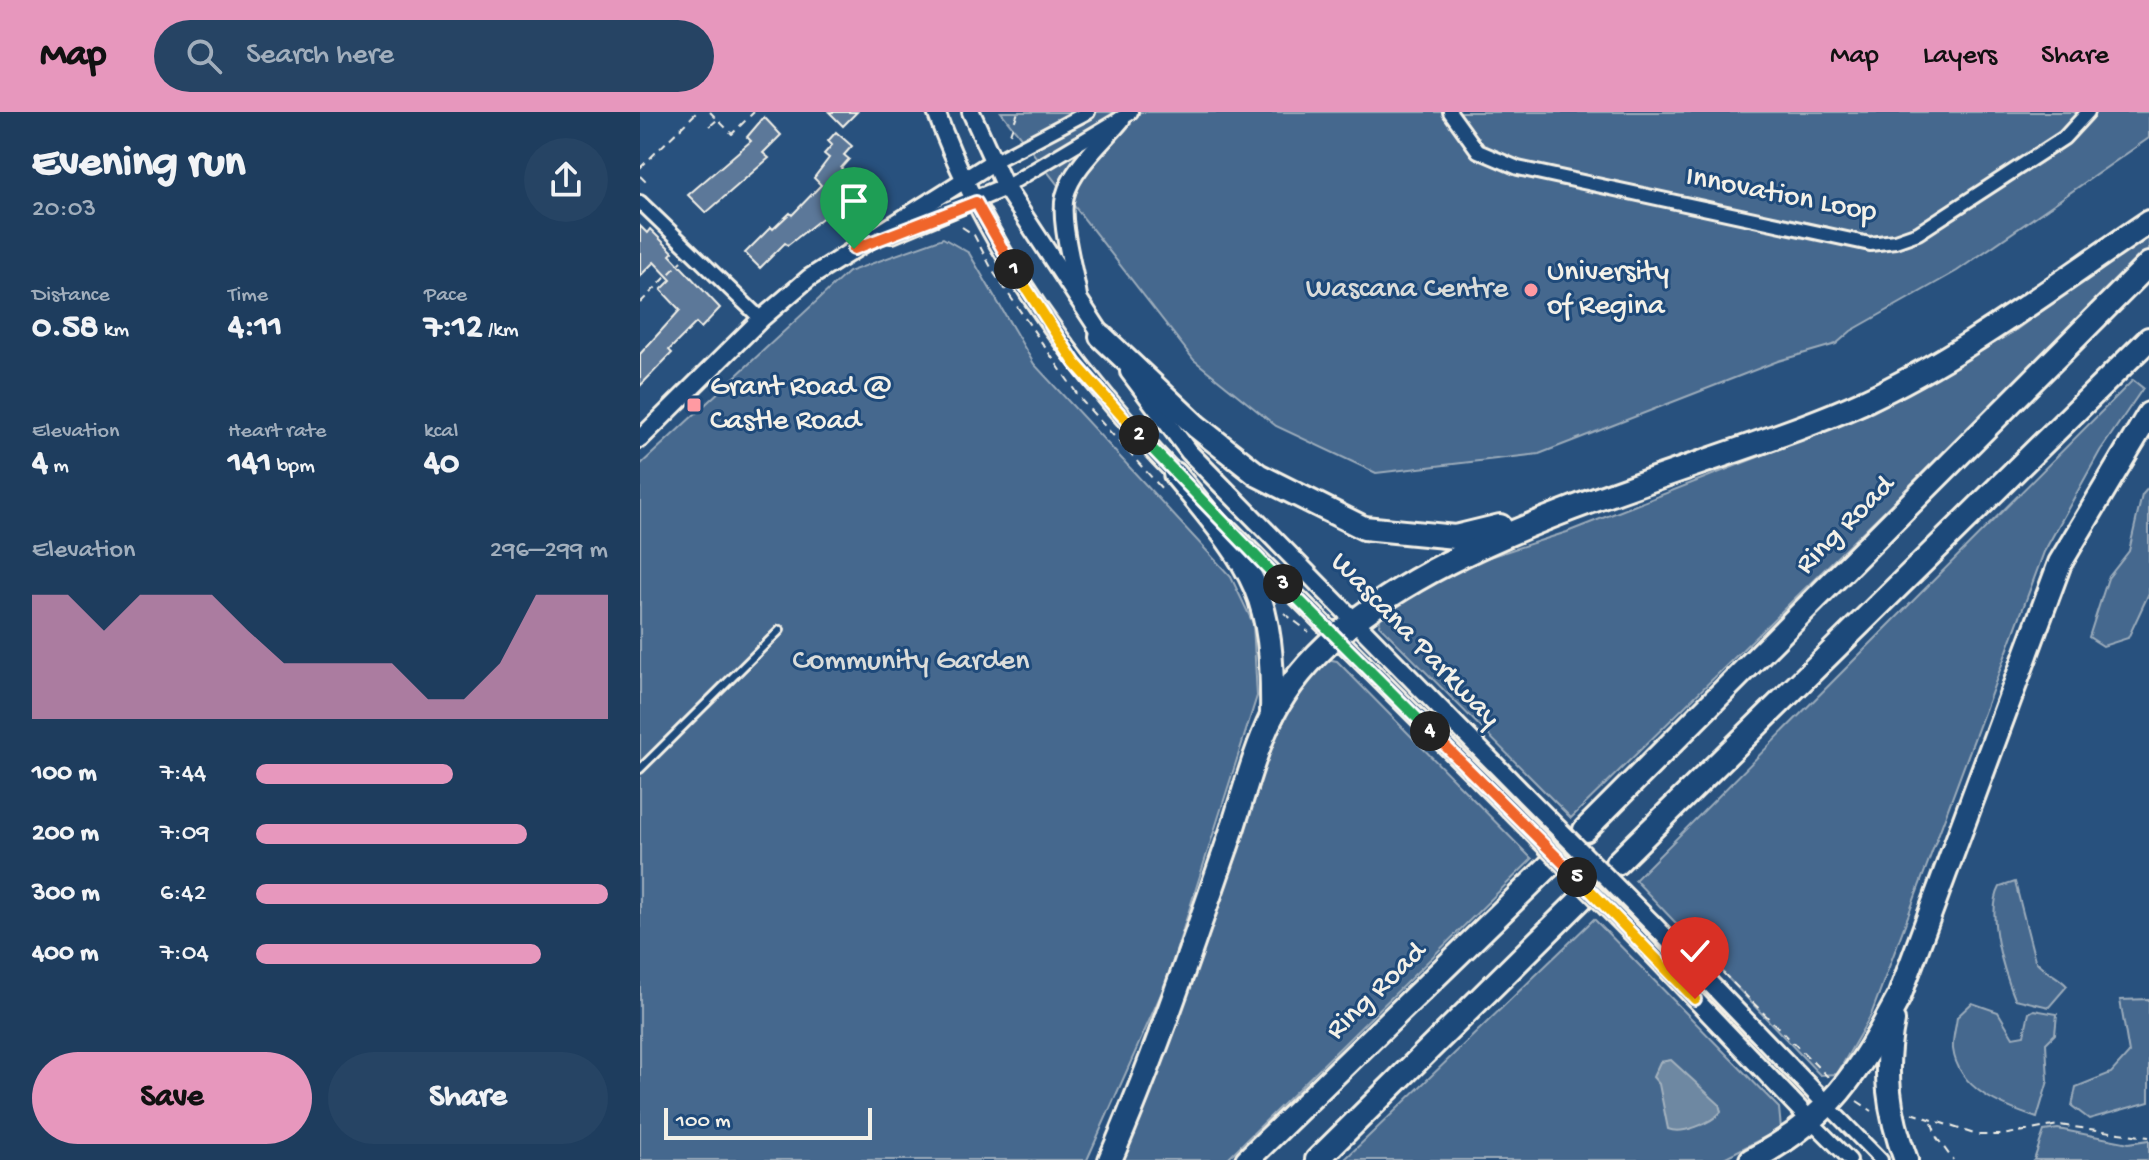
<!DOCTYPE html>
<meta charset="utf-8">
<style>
:root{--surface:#1e3d5e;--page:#264464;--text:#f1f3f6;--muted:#a1aebc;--accent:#e797bd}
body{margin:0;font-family:"Gochi Hand",sans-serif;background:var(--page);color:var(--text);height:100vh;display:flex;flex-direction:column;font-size:30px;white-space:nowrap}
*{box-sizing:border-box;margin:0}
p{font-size:26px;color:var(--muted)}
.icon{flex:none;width:44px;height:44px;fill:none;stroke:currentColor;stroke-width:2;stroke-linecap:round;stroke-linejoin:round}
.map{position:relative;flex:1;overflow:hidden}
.side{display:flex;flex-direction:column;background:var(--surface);width:640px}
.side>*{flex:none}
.scale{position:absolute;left:24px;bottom:20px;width:208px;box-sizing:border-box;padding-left:8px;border:4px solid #f4f1e8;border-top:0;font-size:22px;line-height:28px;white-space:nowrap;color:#f4f1e8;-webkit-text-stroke:6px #1f4a7a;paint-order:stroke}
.pin{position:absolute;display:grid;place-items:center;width:68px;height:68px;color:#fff;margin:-82px -34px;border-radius:50% 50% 50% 0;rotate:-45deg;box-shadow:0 0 8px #0007}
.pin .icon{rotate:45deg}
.km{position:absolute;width:40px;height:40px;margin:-20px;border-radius:50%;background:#222;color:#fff;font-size:22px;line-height:40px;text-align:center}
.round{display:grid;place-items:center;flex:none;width:84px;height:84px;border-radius:42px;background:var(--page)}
.headline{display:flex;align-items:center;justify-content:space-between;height:136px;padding:0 32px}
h1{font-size:44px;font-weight:700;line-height:60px}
.metrics{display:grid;grid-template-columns:repeat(3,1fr);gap:12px;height:136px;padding:8px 32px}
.metrics div{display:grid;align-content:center}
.metrics b{font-size:34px;font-weight:700}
.metrics small{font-size:22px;font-weight:400}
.metrics p{font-size:22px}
.chart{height:224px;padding:16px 32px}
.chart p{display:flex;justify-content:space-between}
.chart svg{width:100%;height:144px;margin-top:8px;fill:var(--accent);opacity:.7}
.button{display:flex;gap:16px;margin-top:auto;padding:16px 32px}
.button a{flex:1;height:92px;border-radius:48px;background:var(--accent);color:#111;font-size:32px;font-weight:700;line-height:92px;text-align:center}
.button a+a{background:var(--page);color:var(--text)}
ul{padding:0 32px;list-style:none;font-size:26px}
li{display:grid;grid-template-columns:128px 96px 1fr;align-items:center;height:60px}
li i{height:20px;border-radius:10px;background:var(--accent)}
header{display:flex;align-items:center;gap:48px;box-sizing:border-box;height:112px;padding:0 40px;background:var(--accent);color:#111}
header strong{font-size:38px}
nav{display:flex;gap:44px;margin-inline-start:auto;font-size:28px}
.search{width:560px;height:72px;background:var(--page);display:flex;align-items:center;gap:20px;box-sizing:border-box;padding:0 28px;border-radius:44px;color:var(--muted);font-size:30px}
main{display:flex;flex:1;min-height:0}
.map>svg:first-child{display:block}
.green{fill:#45688e;stroke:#9cacbb;stroke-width:2}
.water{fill:#6e88a2;stroke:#a4b2be;stroke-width:2}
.building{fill:#5b7899;stroke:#f4f1e8;stroke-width:2}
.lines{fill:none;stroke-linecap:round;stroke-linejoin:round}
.lane-casing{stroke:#f4f1e8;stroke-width:12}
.street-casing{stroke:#f4f1e8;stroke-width:18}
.secondary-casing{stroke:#f4f1e8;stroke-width:22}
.highway-casing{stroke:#f4f1e8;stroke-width:28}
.path{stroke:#f4f1e8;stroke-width:2;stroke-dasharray:8 6;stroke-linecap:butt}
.lane{stroke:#1f4a7a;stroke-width:6}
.street{stroke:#1f4a7a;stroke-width:12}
.secondary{stroke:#1f4a7a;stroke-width:16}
.highway{stroke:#1f4a7a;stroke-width:22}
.secondary-bridge-casing{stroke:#f4f1e8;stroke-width:22;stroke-linecap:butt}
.secondary-bridge{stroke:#1f4a7a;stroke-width:16}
.split-1-casing{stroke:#fff;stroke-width:16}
.split-2-casing{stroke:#fff;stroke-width:16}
.split-3-casing{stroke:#fff;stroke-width:16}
.split-4-casing{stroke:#fff;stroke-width:16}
.split-5-casing{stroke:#fff;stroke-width:16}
.split-6-casing{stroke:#fff;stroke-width:16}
.split-1{stroke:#f0652b;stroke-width:10}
.split-2{stroke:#f5b400;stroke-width:10}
.split-3{stroke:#22a559;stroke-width:10}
.split-4{stroke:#22a559;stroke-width:10}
.split-5{stroke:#f0652b;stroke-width:10}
.split-6{stroke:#f5b400;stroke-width:10}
.poi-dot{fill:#ff9aa2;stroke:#1f4a7a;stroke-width:3}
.labels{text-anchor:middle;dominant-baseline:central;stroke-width:6;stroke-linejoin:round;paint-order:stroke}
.street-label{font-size:30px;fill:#f4f1e8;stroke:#1f4a7a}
.poi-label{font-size:30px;fill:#f4f1e8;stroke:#1f4a7a;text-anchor:start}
.park-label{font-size:30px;fill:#dadcda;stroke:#1f4a7a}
</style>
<header>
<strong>Map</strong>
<div class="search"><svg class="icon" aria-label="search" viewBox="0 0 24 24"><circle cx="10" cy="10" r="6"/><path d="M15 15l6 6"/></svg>Search here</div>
<nav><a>Map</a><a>Layers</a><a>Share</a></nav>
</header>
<main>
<section class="side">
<div class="headline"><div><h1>Evening run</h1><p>20:03</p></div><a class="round"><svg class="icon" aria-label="share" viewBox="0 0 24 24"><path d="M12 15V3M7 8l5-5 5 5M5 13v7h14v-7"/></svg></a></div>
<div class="metrics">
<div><p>Distance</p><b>0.58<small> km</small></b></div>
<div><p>Time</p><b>4:11</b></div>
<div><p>Pace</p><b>7:12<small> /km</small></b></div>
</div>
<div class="metrics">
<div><p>Elevation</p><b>4<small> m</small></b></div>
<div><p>Heart rate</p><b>141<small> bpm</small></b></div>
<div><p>kcal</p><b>40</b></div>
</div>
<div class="chart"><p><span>Elevation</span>296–299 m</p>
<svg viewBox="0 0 160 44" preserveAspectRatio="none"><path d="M0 44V6L10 6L20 17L30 6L40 6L50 6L60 17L70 27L80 27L90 27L100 27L110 38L120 38L130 27L140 6L150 6L160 6V44z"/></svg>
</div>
<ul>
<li><b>100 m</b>7:44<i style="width:56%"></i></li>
<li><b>200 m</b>7:09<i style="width:77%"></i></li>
<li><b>300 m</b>6:42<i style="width:100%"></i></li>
<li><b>400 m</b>7:04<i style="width:81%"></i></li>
</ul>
<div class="button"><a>Save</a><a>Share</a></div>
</section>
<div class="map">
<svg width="1509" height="1048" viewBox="0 0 1509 1048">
<rect width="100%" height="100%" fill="#28517e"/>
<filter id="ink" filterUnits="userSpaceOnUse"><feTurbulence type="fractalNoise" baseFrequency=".0125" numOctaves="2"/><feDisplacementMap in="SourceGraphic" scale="16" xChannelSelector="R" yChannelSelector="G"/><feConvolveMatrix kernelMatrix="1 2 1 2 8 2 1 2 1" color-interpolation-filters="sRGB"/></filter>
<g filter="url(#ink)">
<g class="green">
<path d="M361,0H1509V26L1317,159L1211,219L1196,232L1138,249L899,342L736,361L636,314L554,248Z"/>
<path d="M1509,118V139L931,706L739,513L741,502L806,459L927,420L1233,300L1372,221Z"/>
<path d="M303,126L329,141L394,252L591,465L613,511L617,584L526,871L447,1048H0V353L208,160Z"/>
<path d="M1493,268L1503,276L1460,339L1404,440L1231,903L1197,962L1180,963L995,768Z"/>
<path d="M1509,375V481L1488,526L1463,534L1449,525L1468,466L1489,439L1502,383Z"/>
<path d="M686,547L697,549L892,747L586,1048H477L638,612Z"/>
<path d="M1375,770L1395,848C1404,860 1417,863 1427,874L1409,895L1375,887C1364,860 1345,802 1360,775Z"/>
<path d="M954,807L1139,996L1141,1017L1080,1048H704Z"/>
<path d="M1509,887V990L1449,1007L1432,994L1436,975L1471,961L1489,941L1480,888Z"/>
<path d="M1332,891L1358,900L1373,925L1384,923L1389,901L1394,898L1417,902L1415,922L1406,931L1408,969L1397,1006C1364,995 1318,978 1313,937C1312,927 1316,915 1317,905Z"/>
<path d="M1418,1017L1489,1031L1509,1028V1048H1394L1404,1019Z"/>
</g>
<path class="water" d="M1031,948L1079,992L1081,1000C1071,1011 1042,1023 1028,1017L1019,972L1013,965L1020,950Z"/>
<g class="building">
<path d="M189,0H217L203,14Z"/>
<path d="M124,5L141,23L123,41L129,46L66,101L48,83L111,29L107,25Z"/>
<path d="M196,20L212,34L204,43L209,47L201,56L205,60L197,69L202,73L187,88L195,96L148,133L145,131L120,156L105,141L131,115L133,117L150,101L152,103L181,73L174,66L189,46L184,42L192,33L188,29Z"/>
<path d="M0,114L7,121L10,117L33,140L30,143L80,196L61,216L56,211L29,238L32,241L0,274V242L40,198L21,178L31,168L14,150L0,164Z"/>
</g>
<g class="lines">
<g class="lane-casing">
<path id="lane" d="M0,657L140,518"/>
</g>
<g class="street-casing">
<g id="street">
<path d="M810,0L838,39L878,56L1230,132L1255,129L1278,121L1424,26L1448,0"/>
<path d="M353,50L448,0"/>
<path d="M365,75L491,0"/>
<path d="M0,90L121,207"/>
<path d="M1189,995L1241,1048"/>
<path d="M1171,1009L1210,1048"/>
</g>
</g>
<g class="secondary-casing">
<g id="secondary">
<path d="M296,0C348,141 439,264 543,370"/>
<path d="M331,0L365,75L468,232"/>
<path d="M252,122L365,75"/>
<path d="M438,184C434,158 419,109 425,84C432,56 463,30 481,8"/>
<path d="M489,260L549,340L884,682"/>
<path d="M0,327L121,207L169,166L353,50"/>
<path d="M590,418L869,697"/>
<path d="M1012,811L1189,995"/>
<path d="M997,826L1171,1009"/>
</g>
</g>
<g class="highway-casing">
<g id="highway">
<path d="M461,224L556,314L618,363L724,416L815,425L860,414"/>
<path d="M535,362C613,457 634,477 632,604"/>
<path d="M945,718L1509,152"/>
<path d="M977,751L1509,227"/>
<path d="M1253,909C1243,958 1248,1001 1266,1048"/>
<path d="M470,1048C514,947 549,843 585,739C600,697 612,644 632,604C722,428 1052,368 1223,290C1325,243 1416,172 1509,110"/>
<path d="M607,1048L909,754"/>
<path d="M677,1048L941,787"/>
<path d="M1111,1048C1190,1007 1218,961 1259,885L1420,451L1509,302"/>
</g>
</g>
<g class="path">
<path d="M70,0L92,22L114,0"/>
<path d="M70,14L77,8"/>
<path d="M370,22L378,0"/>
<path d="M0,56L57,0"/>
<path d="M0,64L9,73"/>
<path d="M322,115L334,123L354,161L442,289L524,379"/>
<path d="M0,191L42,149"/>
<path d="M644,501L669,520"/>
<path d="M1073,851L1188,965"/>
<path d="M1217,989L1232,999"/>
<path d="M1272,1001L1337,1023H1362L1419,1013L1509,1025"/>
<path d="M1292,1011L1297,1026L1313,1048"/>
</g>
<use href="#lane" class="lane"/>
<use href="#street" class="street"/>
<use href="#secondary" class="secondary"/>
<use href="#highway" class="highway"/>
<g class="secondary-bridge-casing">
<g id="secondary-bridge">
<path d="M884,682L1012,811"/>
<path d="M869,697L997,826"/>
</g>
</g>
<use href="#secondary-bridge" class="secondary-bridge"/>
</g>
</g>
<g class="lines" filter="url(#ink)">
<g class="split-1-casing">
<path id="split-1" d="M214,137L336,90L374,157"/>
</g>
<g class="split-2-casing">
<path id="split-2" d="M374,157L435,251L499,323"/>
</g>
<g class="split-3-casing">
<path id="split-3" d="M499,323L643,472"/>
</g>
<g class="split-4-casing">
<path id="split-4" d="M643,472L790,619"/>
</g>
<g class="split-5-casing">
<path id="split-5" d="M790,619L937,765"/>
</g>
<g class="split-6-casing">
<path id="split-6" d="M937,765L1055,887"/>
</g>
<use href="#split-1" class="split-1"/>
<use href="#split-2" class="split-2"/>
<use href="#split-3" class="split-3"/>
<use href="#split-4" class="split-4"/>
<use href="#split-5" class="split-5"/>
<use href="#split-6" class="split-6"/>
</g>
<g class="poi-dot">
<circle cx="891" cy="178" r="8"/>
<rect x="46" y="285" width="16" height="16" rx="4"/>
</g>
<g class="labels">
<g class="street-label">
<text transform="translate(1141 84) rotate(11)">Innovation Loop</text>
<text transform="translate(1206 414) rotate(-45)">Ring Road</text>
<text transform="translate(774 529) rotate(46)">Wascana Parkway</text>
<text transform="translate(737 880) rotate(-44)">Ring Road</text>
</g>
<g class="poi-label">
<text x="907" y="161">University<tspan x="907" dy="34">of Regina</tspan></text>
<text x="70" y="276">Grant Road @<tspan x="70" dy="34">Castle Road</tspan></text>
</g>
<g class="park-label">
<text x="767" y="178">Wascana Centre</text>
<text x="271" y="550">Community Garden</text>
</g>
</g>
</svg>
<div class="scale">100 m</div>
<div class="pin" style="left:214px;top:137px;background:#1e9e55"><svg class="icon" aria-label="arrive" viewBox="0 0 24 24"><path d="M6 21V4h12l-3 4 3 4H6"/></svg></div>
<div class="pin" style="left:1055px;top:887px;background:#d93025"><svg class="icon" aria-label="check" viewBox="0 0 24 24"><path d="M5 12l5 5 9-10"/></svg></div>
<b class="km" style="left:374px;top:157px">1</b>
<b class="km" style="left:499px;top:323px">2</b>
<b class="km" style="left:643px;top:472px">3</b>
<b class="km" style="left:790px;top:619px">4</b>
<b class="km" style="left:937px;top:765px">5</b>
</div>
</main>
